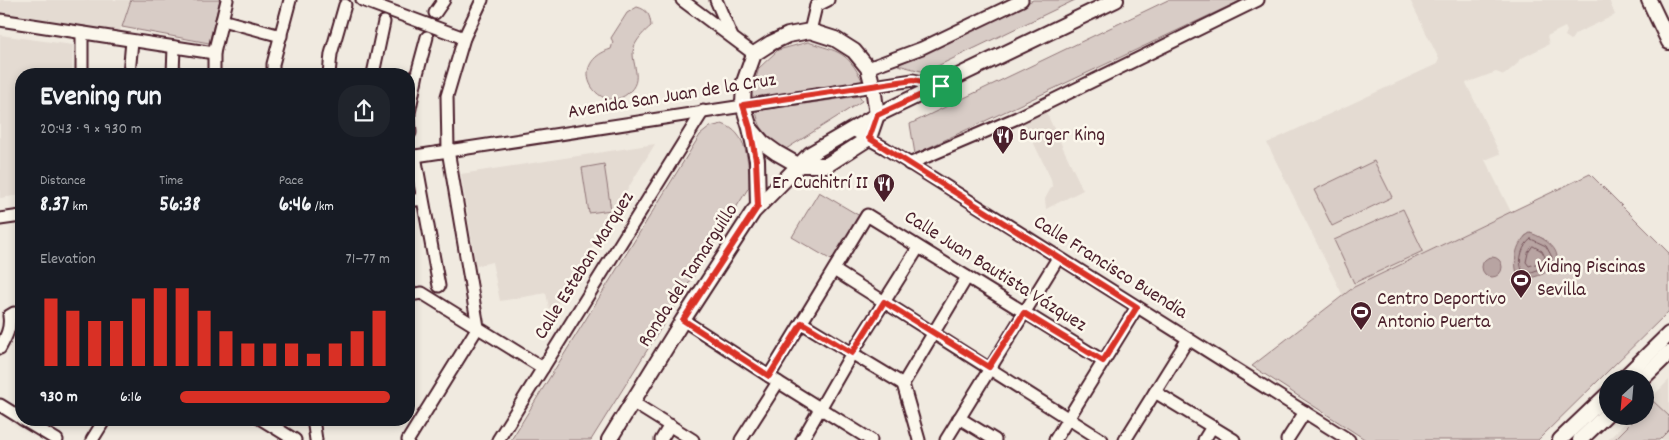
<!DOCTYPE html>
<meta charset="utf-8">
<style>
:root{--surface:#171b24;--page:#20242c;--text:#f1f3f6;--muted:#9ea1a6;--accent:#d93025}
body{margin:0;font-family:Dekko,sans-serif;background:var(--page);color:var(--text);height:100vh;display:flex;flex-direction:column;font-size:19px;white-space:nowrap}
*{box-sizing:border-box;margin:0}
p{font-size:16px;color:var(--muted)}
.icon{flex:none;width:28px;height:28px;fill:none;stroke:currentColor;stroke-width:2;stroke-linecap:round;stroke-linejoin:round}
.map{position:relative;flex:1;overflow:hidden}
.sheet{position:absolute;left:15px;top:68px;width:400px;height:358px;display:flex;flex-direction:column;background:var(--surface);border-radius:20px;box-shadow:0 2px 8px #0003}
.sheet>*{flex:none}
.needle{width:32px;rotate:206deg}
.fabs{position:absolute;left:1599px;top:370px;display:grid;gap:10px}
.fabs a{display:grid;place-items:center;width:55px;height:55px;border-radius:50%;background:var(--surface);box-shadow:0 2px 8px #0003;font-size:25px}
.pin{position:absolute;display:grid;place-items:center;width:42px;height:42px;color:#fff;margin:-21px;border-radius:10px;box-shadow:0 2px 8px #0006}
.round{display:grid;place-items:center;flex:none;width:52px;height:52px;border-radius:20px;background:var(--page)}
.headline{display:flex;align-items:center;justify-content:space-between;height:85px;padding:0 25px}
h1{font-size:28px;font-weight:700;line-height:38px}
.figures{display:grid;grid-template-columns:repeat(3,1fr);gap:8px;height:85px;padding:5px 25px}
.figures div{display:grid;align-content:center}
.figures b{font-size:21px;font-weight:700}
.figures small{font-size:14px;font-weight:400}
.figures p{font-size:14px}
.chart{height:140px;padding:10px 25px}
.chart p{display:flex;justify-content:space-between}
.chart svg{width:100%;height:90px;margin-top:5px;stroke:var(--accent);stroke-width:6}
ul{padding:0 25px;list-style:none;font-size:16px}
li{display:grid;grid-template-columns:80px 60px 1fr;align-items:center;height:38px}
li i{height:12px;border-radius:6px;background:var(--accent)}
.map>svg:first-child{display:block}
.built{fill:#e4dbd2}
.green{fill:#d8ccc6;stroke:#917678;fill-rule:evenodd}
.water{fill:#b8a4a2;stroke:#8c6f72}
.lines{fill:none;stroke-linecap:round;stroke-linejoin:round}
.shore{stroke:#76545b;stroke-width:1}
.minor-casing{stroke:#4a1f2b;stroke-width:15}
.major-casing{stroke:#4a1f2b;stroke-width:18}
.minor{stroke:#fbf7ec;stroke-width:11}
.major{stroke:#fbf7ec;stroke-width:14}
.route-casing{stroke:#fff;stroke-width:10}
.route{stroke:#d93025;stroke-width:6}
.labels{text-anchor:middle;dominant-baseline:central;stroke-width:5;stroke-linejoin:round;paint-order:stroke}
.street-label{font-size:20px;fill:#4a1f2b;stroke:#fbf7ec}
.poi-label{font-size:20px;fill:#4a1f2b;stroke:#fbf7ec;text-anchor:start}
</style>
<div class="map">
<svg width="1669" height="440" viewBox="0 0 1669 440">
<rect width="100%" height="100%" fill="#f0eae0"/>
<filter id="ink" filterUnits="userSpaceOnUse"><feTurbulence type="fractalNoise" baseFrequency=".02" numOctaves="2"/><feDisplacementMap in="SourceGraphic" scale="10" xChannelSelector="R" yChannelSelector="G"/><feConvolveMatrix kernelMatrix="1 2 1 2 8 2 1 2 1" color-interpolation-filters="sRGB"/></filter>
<g filter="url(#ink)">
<g class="built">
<path d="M0,0H131L118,37L0,17Z"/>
<path d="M1410,0H1609L1615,15L1575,34L1571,40L1565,36L1567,31L1565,27L1547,36L1549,44L1520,59L1516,65L1504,75L1496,72L1466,83L1500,154L1485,160L1511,212L1354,287L1343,296L1267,143L1437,64L1439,59Z"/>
<path d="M0,35L73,45L72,74H21V195L0,198Z"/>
<path d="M1046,112L1083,190L1046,209L1045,199L1052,186L1051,179L1024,123Z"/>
<path d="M655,144L555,308H549L546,293L500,301L492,262L476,266L461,174Z"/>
<path d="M1669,380V440H1608L1632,416H1645V404Z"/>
</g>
<g class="green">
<path d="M131,0H220L209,43L122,27Z"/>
<path d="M1033,0H1075L925,72L898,65Z"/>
<path d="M1168,0H1242L915,154L910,124Z"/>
<path d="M637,7C648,10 650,15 651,26C645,31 637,39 634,47C629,63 646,79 627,94C599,116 564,64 611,49L613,42L611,38L627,13Z"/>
<path d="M808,42C839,52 847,51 863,82L750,98L759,68L778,50Z"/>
<path d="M859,96L862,101L786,149C768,139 760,132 756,111Z"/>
<path d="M722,124C748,132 749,164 749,187L591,440H511L700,135L710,127Z"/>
<path d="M1374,161L1392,197L1332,226L1314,190Z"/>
<path d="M604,164L611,210L589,213L582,168Z"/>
<path d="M1590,174L1669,253V311L1538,440H1366L1252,366L1354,287ZM1530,233L1544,239L1548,271L1529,278L1518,249L1525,236Z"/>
<path d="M819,192L865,219L838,264L792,237Z"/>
<path d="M1403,209L1423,251L1354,283L1334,240Z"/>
<path d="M1653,401L1669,416V430L1659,440H1614L1638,416H1645V409Z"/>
</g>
<g class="water">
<path d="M1530,233C1547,238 1570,256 1548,271C1542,275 1535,277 1529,278L1517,273C1513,260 1516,241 1530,233Z"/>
<circle cx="1492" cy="267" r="10"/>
</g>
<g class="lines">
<g class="shore">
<path d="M1531,239L1546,246L1552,257L1545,267L1529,273L1522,270C1518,260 1522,245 1531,239Z"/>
<path d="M1533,246L1542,251L1545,257L1541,262L1529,266L1526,262L1528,253Z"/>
</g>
<g class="minor-casing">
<g id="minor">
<path d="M362,0L464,38"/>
<path d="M682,0L754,54"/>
<path d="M716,0L732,37"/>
<path d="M816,6L828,0"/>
<path d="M435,13L444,0"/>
<path d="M0,20L214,53"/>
<path d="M222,20L281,36"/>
<path d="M810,31L816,6"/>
<path d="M868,68L922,48L1022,0"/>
<path d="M82,74V33"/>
<path d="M129,74L132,41"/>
<path d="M173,74L174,47"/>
<path d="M214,74V53L227,0"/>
<path d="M273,74V64L290,0"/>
<path d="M329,74L331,54L345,5"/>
<path d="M373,74L384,22"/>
<path d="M409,113L417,74L427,37"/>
<path d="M409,116L410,133"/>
<path d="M851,129L885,148L1349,440"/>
<path d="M415,156L439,286"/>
<path d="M409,157L913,80L941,86"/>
<path d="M909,164L1017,118L1258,0"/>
<path d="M409,201L422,199"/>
<path d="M0,219L21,216"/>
<path d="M834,270L1102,440"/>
<path d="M409,295L422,293L543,368"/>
<path d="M683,320L778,382L871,440"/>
<path d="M802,323L903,384"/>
<path d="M0,348C6,337 11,328 9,316L14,313L19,314L21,318"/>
<path d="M769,376L867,215L1103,361"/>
<path d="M903,384L967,277"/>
<path d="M903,384L919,440"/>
<path d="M1155,392L1234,440"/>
<path d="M632,402L693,440"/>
<path d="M0,405L21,418"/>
<path d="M959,418L995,440"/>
<path d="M22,419L57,440"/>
<path d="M261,419L295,440"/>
<path d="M313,419L316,440"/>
<path d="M92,440L105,419"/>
<path d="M408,440L478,327L448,150L447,96L464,38L482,0"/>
<path d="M498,440L703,111"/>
<path d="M661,440L670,425"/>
<path d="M741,440L778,382"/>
<path d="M802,440L852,353L918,248"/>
<path d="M946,440L1058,258"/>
<path d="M1055,440L1137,307"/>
<path d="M1125,440L1188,339"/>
<path d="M1204,440L1212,427"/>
<path d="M1287,440L1305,412"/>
</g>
</g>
<g class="major-casing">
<g id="major">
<path d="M1649,0L1669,42"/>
<path d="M750,128L763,143L777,153L798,165H827L869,138L877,115L873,87L868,68L854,51L835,39L810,31L788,35L771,43L754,54L744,82L743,105L750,128L757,160L758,206"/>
<path d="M1623,379L1669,334"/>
<path d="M1642,379L1669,353"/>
<path d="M609,440L683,320L753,212L810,154L877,115L1116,0"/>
<path d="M1560,440L1608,394"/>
<path d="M1580,440L1608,413"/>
</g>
</g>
<use href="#minor" class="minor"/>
<use href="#major" class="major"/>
</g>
</g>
<g class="lines" filter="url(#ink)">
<g class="route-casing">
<path id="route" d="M913,80L941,86L877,115L869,138L1137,307L1103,361L1024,313L989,367L884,302L852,353L802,323L769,376L683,320L758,206L756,160L750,128L743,105Z"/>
</g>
<use href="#route" class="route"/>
</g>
<defs>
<g id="restaurant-pin" transform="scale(1.125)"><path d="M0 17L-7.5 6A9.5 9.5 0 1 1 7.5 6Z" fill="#4a1f2b" stroke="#fbf7ec"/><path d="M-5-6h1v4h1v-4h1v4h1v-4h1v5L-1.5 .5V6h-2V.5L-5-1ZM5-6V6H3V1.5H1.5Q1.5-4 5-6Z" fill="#fff"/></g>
<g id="stadium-pin" transform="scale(1.125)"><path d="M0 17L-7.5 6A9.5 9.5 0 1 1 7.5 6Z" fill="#4a1f2b" stroke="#fbf7ec"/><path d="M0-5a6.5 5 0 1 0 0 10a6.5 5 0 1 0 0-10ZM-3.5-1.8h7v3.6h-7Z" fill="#fff"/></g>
</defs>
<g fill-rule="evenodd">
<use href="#restaurant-pin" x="1003" y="136"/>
<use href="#restaurant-pin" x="884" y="184"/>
<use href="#stadium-pin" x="1521" y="280"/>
<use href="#stadium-pin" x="1361" y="312"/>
</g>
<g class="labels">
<g class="street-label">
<text transform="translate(672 97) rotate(-9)">Avenida San Juan de la Cruz</text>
<text transform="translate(585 266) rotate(-58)">Calle Esteban Marquez</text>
<text transform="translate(1110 268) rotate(32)">Calle Francisco Buendia</text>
<text transform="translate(995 272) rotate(32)">Calle Juan Bautista Vázquez</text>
<text transform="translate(689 276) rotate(-57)">Ronda del Tamarguillo</text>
</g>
<g class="poi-label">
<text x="1019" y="136">Burger King</text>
<text x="868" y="184" text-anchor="end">Er Cuchitrí II</text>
<text x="1537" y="268">Viding Piscinas<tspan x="1537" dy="23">Sevilla</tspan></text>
<text x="1377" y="300">Centro Deportivo<tspan x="1377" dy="23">Antonio Puerta</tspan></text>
</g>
</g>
</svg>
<div class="fabs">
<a><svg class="needle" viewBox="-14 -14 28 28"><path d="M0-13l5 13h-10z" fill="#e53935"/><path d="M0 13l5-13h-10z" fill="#9ea1a6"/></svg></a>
</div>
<div class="pin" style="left:941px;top:86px;background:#1e9e55"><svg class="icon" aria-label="arrive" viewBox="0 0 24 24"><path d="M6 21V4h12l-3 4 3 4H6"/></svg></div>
<section class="sheet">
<div class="headline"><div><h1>Evening run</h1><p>20:43 · 9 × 930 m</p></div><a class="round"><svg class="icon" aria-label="share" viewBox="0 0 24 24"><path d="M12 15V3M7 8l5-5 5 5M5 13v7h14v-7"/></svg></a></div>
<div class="figures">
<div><p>Distance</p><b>8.37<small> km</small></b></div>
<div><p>Time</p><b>56:38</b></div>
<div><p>Pace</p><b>6:46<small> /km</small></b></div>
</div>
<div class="chart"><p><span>Elevation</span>71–77 m</p>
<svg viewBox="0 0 160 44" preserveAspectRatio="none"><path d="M5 44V11M15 44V17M25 44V22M35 44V22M45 44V11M55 44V6M65 44V6M75 44V17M85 44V27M95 44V33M105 44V33M115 44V33M125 44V38M135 44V33M145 44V27M155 44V17"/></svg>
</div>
<ul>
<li><b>930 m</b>6:16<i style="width:100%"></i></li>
</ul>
</section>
</div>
